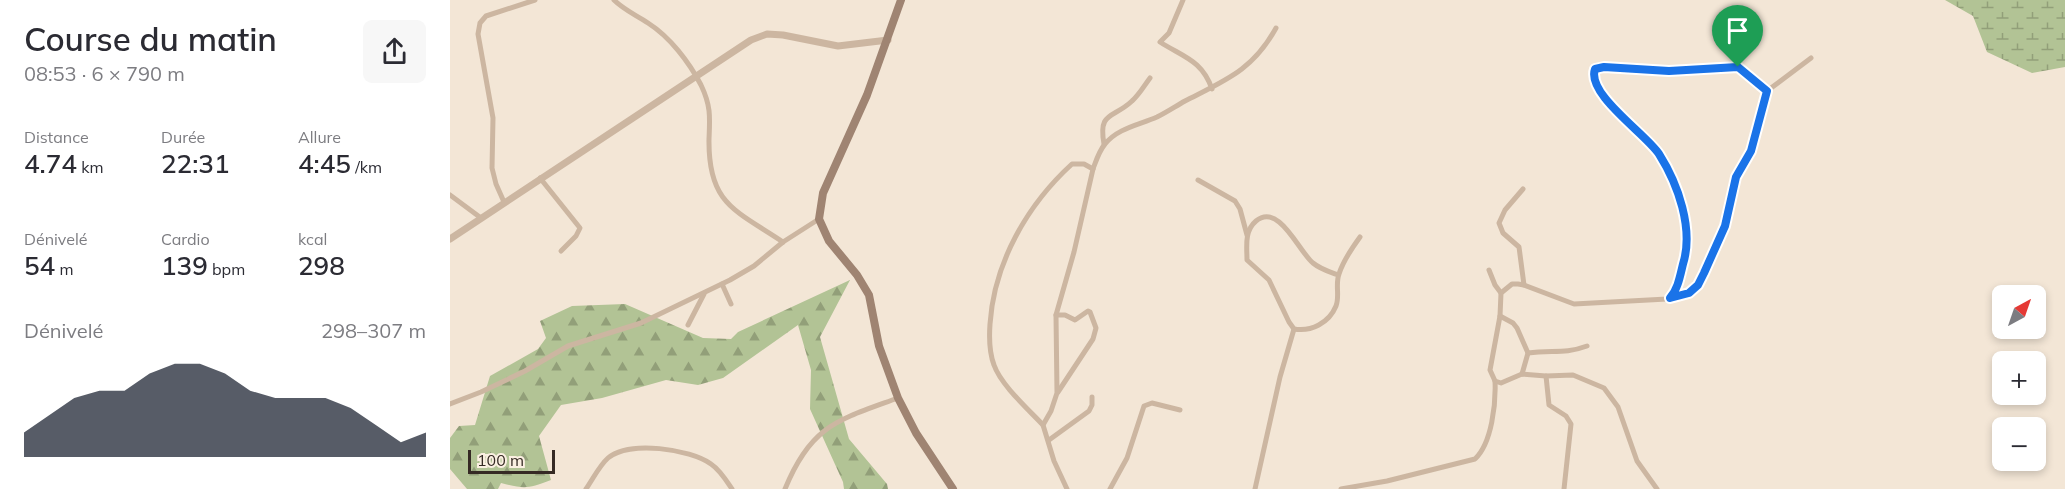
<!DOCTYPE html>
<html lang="fr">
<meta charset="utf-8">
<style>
:root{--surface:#fff;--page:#f7f7f7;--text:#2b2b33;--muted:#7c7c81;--accent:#111827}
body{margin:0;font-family:Mulish,sans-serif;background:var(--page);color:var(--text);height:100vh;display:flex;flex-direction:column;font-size:22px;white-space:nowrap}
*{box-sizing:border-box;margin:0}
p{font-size:20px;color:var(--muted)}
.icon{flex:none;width:33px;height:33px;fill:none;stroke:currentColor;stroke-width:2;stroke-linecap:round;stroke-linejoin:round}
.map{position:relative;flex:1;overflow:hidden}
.details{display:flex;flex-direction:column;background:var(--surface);width:450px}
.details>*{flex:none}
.needle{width:39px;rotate:40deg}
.tools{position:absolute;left:1542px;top:285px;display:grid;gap:12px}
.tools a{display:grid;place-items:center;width:54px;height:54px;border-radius:9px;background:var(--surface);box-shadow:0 3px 9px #0003;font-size:30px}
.scale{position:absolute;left:18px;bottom:15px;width:87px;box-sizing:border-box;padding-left:6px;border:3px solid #352a24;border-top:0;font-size:16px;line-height:21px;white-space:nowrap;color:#352a24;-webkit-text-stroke:4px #fbf0e2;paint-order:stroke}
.pin{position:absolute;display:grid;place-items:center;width:51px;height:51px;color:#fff;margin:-62px -26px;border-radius:50% 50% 50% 0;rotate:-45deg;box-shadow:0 0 6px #0007}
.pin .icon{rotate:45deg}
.round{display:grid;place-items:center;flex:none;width:63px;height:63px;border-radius:9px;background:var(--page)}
.head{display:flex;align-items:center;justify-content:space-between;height:102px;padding:0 24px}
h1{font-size:33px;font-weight:600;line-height:45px}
.metrics{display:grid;grid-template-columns:repeat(3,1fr);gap:9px;height:102px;padding:6px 24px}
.metrics div{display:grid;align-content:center}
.metrics b{font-size:26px;font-weight:600}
.metrics small{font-size:16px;font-weight:400}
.metrics p{font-size:16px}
.chart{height:168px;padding:12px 24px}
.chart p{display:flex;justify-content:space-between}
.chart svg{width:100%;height:108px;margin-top:6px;fill:var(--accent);opacity:.7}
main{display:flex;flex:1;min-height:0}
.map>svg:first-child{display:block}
.forest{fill:url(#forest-firs)}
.wetland{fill:url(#wetland-marsh)}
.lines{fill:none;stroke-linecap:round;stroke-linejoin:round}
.minor{stroke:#ccb6a1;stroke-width:5}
.tertiary{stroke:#ccb6a1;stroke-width:7}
.secondary{stroke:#9f8472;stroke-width:8}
.route-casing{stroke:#fff;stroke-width:12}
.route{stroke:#1a73e8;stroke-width:8}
</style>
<main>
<section class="details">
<div class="head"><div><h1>Course du matin</h1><p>08:53 · 6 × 790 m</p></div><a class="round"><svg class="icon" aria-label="share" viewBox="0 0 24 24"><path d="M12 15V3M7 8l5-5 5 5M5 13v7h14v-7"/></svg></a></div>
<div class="metrics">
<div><p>Distance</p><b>4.74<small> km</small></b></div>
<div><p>Durée</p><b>22:31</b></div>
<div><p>Allure</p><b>4:45<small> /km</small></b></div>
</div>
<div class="metrics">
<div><p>Dénivelé</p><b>54<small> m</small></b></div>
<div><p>Cardio</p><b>139<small> bpm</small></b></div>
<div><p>kcal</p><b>298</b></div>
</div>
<div class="chart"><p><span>Dénivelé</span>298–307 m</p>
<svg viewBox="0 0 160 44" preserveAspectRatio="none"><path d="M0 44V34L10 27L20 20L30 17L40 17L50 10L60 6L70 6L80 10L90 17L100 20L110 20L120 20L130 24L140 31L150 38L160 34V44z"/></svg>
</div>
</section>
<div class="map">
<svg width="1615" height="489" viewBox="0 0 1615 489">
<defs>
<pattern id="forest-firs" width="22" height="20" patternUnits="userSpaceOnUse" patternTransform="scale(1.5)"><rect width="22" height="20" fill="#b2c395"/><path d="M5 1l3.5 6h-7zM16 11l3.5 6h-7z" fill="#929f79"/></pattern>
<pattern id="wetland-marsh" width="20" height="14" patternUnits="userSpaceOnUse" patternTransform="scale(1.5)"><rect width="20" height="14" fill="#b2c395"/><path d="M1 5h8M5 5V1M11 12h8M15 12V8" fill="none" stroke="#929f79"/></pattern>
</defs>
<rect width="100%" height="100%" fill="#f3e6d6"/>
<path class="forest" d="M400,280L370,337L399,439L437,484L438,489H394L393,482L360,409L361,370L348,325L273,378L248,385L216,380L152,398L111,405L89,436L101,480C77,489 75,489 51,483L48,489H17L0,469V438L9,426L25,425L40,376L88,349L96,338L90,321L122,306L175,304L253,338L281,339L288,332Z"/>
<path class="wetland" d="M1495,0H1615V67L1582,73L1537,52L1523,16Z"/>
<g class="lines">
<g class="minor">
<path d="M164,0C174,10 186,15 198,23C220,37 239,62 251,85C261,106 260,117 259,139C258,204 285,210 333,242"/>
<path d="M733,0L719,33L710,42C733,57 752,60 762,89"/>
<path d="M654,144C648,111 663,119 682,101C689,95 694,86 700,78"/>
<path d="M90,178L130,228L126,236L111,251"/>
<path d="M748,180L785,201L790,209L797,235"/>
<path d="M1073,189L1055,210L1049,223L1053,233L1069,247L1074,285"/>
<path d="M0,195L31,218"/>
<path d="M54,202L46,184L42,168L43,118L28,34L30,23L36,16L85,0"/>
<path d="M1039,270L1045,285L1051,293"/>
<path d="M888,275C880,272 870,269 863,263C849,252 829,202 806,221C794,231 797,247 797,260L819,280L839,322L844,329C861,332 879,323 886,306C890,296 885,284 889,274C893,261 902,248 910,237"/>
<path d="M272,284L281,304"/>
<path d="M1221,298L1244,290L1254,273L1275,226L1286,177L1301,151L1317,91L1361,58"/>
<path d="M606,315H615L625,320L638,311L640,312L646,328L643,339L608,392"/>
<path d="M1050,316L1063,323L1067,328L1078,353L1072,374"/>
<path d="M238,325L254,294"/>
<path d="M1078,353C1101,349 1113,355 1137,346"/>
<path d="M1096,376L1099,405L1116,416L1121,424L1114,489"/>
<path d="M0,404L31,392L75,371L118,346L191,323L280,280L304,266L333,242L369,219"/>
<path d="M593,425C578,409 551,385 544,365C539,352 539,338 540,324C544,263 577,205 622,164H634L643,169"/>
<path d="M599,440L639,411L642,405V397"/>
<path d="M136,489C143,479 149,466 158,458C179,440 240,449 261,464C270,470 276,480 282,489"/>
<path d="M335,489C361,425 388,420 448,398"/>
<path d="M617,489L604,461L593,425L601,411L607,393L606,315L624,252L643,169C646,161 649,151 655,144C668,128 689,125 707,117C717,112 726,106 735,101C776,80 803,70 826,28"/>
<path d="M660,489L677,458L694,406L702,403L730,410"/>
<path d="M805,489L830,377L844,329"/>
<path d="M891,489L937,481L1025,459C1042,443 1046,403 1045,381"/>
<path d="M1207,489L1187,461L1168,407L1154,388L1123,375L1096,376L1072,374L1051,383L1045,381L1040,370L1050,316L1051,293L1062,284H1068L1074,285L1124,304L1217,299C1227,293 1229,278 1233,267C1244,229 1226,171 1199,142C1180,120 1153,104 1143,76L1145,69C1165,61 1197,70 1219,71C1242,71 1265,67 1288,67L1317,91"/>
</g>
<path class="tertiary" d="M0,239L301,40L317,34L333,35L388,46L438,40"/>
<path class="secondary" d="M451,0L417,95L373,193L369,219L379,241L407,275L419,295L429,346L448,398L466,433L503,489"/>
</g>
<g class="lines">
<g class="route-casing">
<path id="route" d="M1154,67L1219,71L1288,67L1317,91L1301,151L1286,177L1275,226L1254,273L1248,285L1239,293L1220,298C1228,289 1230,276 1233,264C1244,229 1228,184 1209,154C1196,134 1136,94 1145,69Z"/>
</g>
<use href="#route" class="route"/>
</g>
</svg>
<div class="tools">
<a><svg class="needle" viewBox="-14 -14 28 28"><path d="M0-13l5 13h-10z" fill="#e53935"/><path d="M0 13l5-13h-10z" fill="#7c7c81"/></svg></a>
<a>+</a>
<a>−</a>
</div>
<div class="scale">100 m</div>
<div class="pin" style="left:1288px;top:67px;background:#1e9e55"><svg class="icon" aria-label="arrive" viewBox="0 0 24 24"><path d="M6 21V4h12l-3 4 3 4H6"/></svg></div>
</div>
</main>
